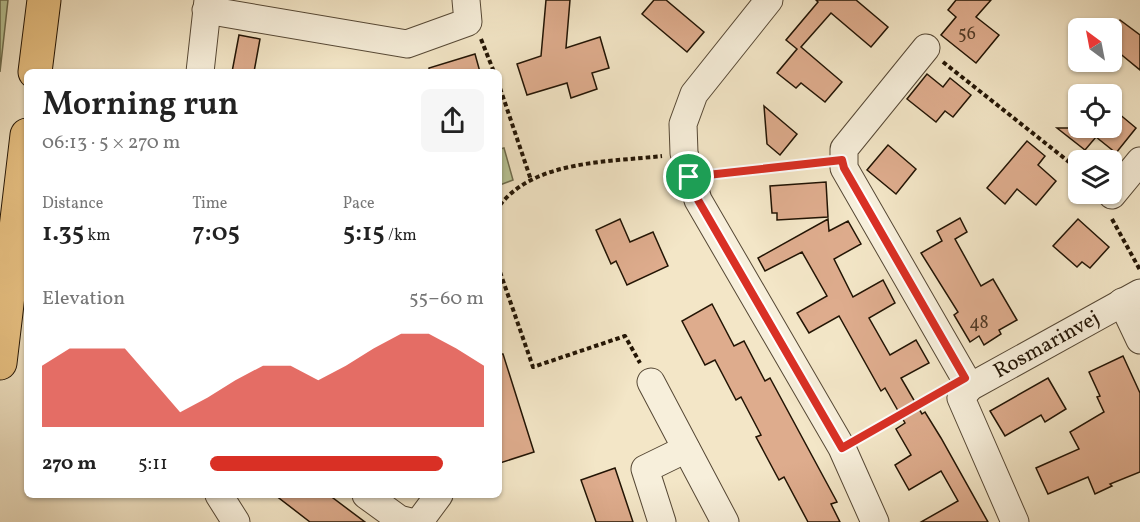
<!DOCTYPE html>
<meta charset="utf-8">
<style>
:root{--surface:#fff;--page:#f6f6f6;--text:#222;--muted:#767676;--accent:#d93025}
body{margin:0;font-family:Vollkorn,serif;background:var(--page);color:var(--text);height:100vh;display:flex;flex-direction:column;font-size:22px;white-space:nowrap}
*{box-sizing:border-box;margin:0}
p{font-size:20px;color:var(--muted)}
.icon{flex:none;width:33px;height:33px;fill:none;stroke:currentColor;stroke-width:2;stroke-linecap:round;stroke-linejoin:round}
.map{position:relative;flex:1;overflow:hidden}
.drawer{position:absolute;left:24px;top:69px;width:478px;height:429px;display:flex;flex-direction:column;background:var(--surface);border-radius:9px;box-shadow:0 2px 4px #0004}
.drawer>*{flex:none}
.needle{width:39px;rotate:328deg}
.buttons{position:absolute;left:1068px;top:18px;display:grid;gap:12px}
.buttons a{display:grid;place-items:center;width:54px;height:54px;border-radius:9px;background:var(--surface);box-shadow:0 2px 4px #0004;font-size:30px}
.pin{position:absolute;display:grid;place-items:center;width:51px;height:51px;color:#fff;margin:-26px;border:3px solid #fff;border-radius:50%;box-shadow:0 2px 6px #0007}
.round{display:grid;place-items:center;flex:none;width:63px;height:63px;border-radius:9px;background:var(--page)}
.summary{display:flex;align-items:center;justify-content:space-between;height:102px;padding:0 18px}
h1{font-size:33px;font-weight:600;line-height:45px}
.figures{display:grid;grid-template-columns:repeat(3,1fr);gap:9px;height:102px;padding:6px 18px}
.figures div{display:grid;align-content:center}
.figures b{font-size:26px;font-weight:600}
.figures small{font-size:16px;font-weight:400}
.figures p{font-size:16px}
.chart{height:168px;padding:12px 18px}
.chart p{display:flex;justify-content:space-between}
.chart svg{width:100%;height:108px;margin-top:6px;fill:var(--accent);opacity:.7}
ul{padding:0 18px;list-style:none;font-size:20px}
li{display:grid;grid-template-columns:96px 72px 1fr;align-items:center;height:45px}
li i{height:15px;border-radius:8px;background:var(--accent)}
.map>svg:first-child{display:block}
.green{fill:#b9c697;stroke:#6e6d4e;stroke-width:1.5}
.building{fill:#deac8d;stroke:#221404;stroke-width:1.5}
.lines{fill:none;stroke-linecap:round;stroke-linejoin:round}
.minor-casing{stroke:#564835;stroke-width:29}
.major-casing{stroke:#221404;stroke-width:35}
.path{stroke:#221404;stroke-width:4;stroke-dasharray:4.5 3;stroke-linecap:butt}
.minor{stroke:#f7efdb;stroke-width:27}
.major{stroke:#eac384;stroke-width:33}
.route-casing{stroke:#fff;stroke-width:12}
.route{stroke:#d93025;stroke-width:8}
.labels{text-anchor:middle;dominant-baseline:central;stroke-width:5;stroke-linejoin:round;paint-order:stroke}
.number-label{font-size:18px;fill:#513a26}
.street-label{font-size:21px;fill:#221404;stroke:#f7efdb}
</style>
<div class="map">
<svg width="1140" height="522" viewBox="0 0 1140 522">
<rect width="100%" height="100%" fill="#f3e6c7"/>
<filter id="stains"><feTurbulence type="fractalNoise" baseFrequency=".00333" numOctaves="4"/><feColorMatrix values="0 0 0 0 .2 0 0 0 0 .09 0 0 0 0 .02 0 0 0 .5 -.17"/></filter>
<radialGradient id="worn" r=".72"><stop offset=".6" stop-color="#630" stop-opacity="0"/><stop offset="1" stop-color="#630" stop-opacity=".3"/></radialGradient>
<g class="green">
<path d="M0,0H8L0,72Z"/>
<path d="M504,148L513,180L500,185V149Z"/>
</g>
<g class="building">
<path d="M546,0H570L566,48L600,37L609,68L592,73L597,89L571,98L567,83L527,95L517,64L541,56Z"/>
<path d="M654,0H666L704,32L687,52L642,14Z"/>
<path d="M816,0H856L888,27L871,47L831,13L801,47L842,82L825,102L801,83L796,88L777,73L797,49L786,40L818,2Z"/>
<path d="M956,0H991L976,17L999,35L976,63L941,35L956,17L948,10Z"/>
<path d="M1120,20L1140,35V70L1112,47V30Z"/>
<path d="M239,35L260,39L254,72H232Z"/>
<path d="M475,54L480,72H429V68Z"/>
<path d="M927,74L943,87L950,78L971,95L953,117L945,111L936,122L907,99Z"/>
<path d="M764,106L797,134L780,155L767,144Z"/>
<path d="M1112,108L1136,128L1116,153L1096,137L1085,150L1057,128H1112Z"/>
<path d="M1027,141L1045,156L1038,165L1056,181L1036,205L1017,189L1005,204L987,188Z"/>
<path d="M888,145L916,169L896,194L867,170Z"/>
<path d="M826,182L828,217L777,220V213H772L770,186Z"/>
<path d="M960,218L967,232L955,239L981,286L993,279L1017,320L999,330L1001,334L984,345L979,336L970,342L954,315L958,312L921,253L942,241L937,231Z"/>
<path d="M620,219L630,242L653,232L668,266L627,285L616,261L611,264L596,230Z"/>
<path d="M828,219L829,231L848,221L861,244L834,259L853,297L883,280L895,303L869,318L890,355L916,340L929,363L901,378L922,414L925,412L941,438L988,522H921L958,501L941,471L909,490L895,465L911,455L896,429L905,423L885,388L881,391L839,316L809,333L797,313L827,296L802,252L765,271L758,258Z"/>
<path d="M1078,219L1109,247L1090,268L1082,262L1077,267L1053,246Z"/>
<path d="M712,304L734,346L744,341L765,381L770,378L837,502L831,504L840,522H808L784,477L779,480L756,437L761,435L741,397L736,400L715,360L705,365L682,321Z"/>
<path d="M500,354H503L534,452L500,463Z"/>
<path d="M1123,356L1140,393V472L1110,484L1112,486L1095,494L1088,477L1048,494L1036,468L1079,449L1070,432L1104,412L1097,397L1100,396L1089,372Z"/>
<path d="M1048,378L1066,409L1045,422L1041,415L1005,436L990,411Z"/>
<path d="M615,468L633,522H596L581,480Z"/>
<path d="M275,495H329L365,522H310Z"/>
</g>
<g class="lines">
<g class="minor-casing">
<g id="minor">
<path d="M769,0L694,94L683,124L684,153L698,200L842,448L875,522"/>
<path d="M206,10L407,44L468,22L466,0"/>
<path d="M926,48L844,149V168L970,387"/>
<path d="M200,72L208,0"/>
<path d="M1112,195L1140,161"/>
<path d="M1122,302L1140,340"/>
<path d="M651,382L725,522"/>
<path d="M219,495L236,522"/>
<path d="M366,495L399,519L411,522"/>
<path d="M419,522L439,495"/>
<path d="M662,522L645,469L686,449"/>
<path id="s1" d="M1015,522L961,398L970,387L1140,293"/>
</g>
</g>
<g class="major-casing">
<g id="major">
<path d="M35,72L44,0"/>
<path d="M0,363L27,135"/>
</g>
</g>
<g class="path">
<path d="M481,39L494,72"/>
<path d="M943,62L1078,169"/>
<path d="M500,88L531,180"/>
<path d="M714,175L820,163"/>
<path d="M500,205C535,160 610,162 662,156"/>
<path d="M1112,219L1140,270"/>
<path d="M500,272L533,367L625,336L640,363"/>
<path d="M861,437L938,393"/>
</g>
<use href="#minor" class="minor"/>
<use href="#major" class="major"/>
</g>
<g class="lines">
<g class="route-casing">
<path id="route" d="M842,160L844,168L965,378L842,448L698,200L689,177Z"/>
</g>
<use href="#route" class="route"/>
</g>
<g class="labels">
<g class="number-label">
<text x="967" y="34">56</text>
<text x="979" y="323">48</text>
</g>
<g class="street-label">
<text stroke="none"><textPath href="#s1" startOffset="237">Rosmarinvej</textPath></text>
</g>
</g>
<rect width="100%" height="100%" filter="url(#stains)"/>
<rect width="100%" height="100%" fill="url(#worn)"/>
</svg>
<div class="buttons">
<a><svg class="needle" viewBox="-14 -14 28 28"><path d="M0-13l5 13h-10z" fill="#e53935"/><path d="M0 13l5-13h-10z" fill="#767676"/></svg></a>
<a><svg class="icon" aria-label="locate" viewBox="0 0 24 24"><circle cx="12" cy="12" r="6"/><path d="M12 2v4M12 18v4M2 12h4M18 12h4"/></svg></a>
<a><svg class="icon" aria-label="layers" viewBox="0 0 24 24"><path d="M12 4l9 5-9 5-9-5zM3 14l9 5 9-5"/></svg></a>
</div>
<div class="pin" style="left:689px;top:177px;background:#1e9e55"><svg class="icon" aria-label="arrive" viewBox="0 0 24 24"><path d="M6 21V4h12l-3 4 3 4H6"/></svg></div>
<section class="drawer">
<div class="summary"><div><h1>Morning run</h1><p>06:13 · 5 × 270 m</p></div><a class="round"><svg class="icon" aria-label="share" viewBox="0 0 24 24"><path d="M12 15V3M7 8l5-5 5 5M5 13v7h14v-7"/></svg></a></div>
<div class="figures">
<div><p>Distance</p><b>1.35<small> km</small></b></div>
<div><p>Time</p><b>7:05</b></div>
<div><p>Pace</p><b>5:15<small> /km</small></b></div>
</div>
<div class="chart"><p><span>Elevation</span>55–60 m</p>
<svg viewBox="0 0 160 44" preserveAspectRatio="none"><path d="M0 44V19L10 12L20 12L30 12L40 25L50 38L60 32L70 25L80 19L90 19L100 25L110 19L120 12L130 6L140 6L150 12L160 19V44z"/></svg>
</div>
<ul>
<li><b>270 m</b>5:11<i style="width:85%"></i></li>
</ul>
</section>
</div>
